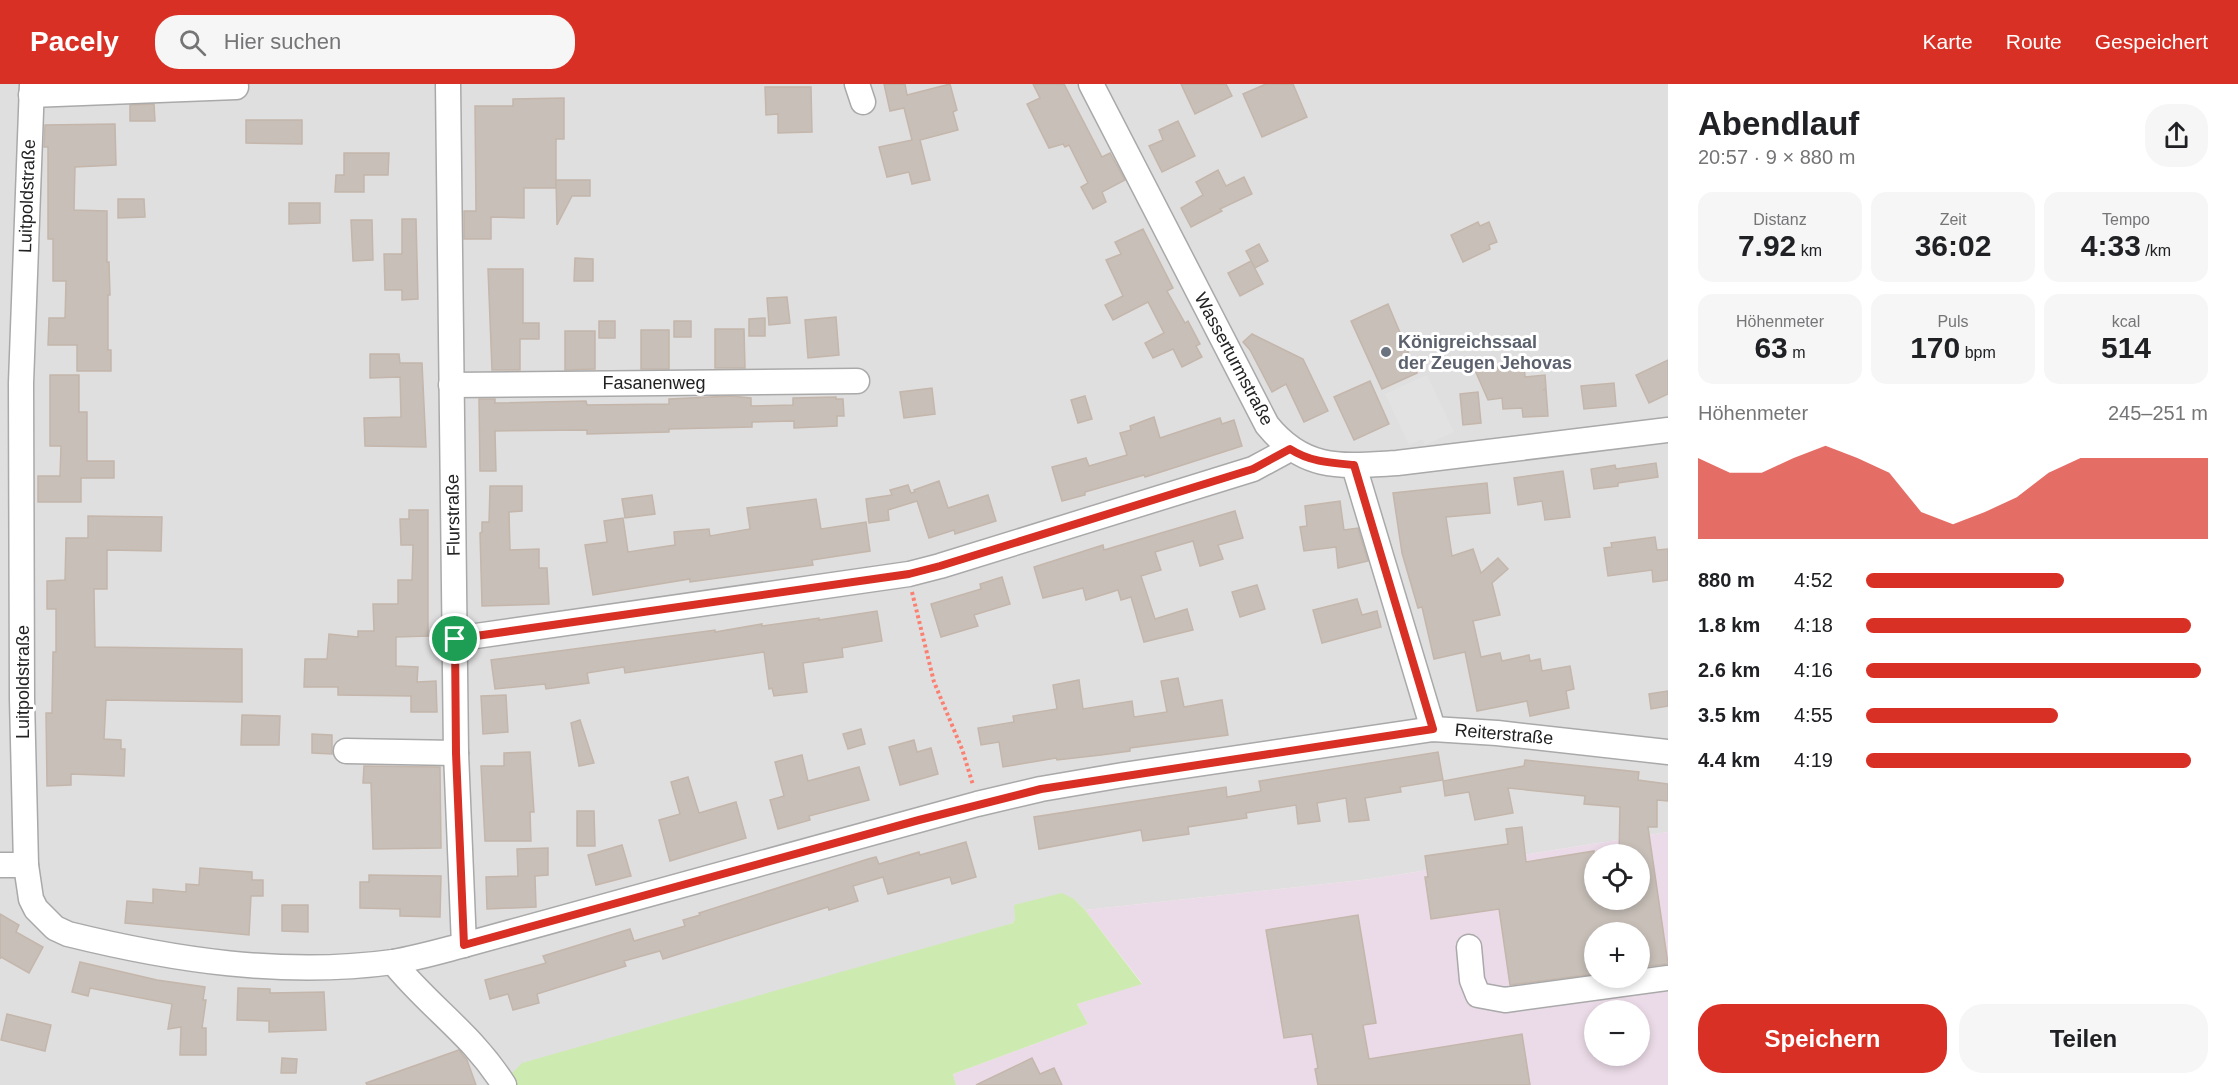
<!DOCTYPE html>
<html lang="de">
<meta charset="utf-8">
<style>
:root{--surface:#fff;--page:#f6f6f6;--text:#202124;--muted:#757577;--accent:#d93025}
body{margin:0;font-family:Helvetica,sans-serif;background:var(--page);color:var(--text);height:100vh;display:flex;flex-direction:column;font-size:22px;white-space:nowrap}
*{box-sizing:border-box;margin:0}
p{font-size:20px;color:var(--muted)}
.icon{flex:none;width:33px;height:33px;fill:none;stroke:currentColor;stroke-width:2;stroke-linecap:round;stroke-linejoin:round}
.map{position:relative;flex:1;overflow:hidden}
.details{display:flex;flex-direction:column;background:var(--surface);width:570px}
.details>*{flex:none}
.tools{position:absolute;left:1584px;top:760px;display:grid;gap:12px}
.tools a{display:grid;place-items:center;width:66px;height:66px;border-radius:50%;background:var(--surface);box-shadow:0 3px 9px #0003;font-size:30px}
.pin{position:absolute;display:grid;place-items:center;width:51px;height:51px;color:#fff;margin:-26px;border:3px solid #fff;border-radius:50%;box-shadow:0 2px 6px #0007}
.round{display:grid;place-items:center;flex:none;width:63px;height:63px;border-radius:24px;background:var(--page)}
.head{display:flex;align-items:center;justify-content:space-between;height:102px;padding:0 30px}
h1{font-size:33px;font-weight:600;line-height:45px}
.metrics{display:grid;grid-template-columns:repeat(3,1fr);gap:9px;height:102px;padding:6px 30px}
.metrics div{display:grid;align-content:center;border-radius:15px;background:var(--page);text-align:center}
.metrics b{font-size:30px;font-weight:600}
.metrics small{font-size:16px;font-weight:400}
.metrics p{font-size:16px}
.chart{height:168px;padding:12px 30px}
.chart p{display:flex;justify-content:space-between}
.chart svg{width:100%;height:108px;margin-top:6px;fill:var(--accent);opacity:.7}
.action{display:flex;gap:12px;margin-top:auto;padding:12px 30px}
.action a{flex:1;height:69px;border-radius:24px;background:var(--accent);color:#fff;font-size:24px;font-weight:600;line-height:69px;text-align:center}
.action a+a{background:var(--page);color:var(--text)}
ul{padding:0 30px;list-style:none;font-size:20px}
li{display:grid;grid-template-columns:96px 72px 1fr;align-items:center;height:45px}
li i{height:15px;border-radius:8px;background:var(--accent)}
header{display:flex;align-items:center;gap:36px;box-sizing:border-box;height:84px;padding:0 30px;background:var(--accent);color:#fff}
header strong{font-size:28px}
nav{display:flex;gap:33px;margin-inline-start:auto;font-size:21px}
.search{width:420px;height:54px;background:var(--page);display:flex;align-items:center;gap:15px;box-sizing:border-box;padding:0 21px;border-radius:24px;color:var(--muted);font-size:22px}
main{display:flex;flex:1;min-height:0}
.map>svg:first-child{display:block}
.residential{fill:#e0dfdf}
.industrial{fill:#ebdbe8;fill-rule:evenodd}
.grass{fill:#cdebb0}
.parking{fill:#e2e2e2}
.building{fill:#c7bfb8;stroke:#c4b6ab;stroke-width:1.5}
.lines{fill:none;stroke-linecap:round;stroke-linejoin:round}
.minor-casing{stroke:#a9a9a9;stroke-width:27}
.path{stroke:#fa8072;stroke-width:4;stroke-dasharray:3 3;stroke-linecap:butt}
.minor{stroke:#fff;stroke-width:24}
.route-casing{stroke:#fff;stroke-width:12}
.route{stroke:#d93025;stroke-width:8}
.worship-dot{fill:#6b7280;stroke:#fff;stroke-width:2}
.labels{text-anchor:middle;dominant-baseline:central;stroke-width:6;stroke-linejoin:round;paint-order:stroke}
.street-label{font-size:18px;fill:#222;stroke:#fff}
.worship-label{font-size:18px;font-weight:bold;fill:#5b616d;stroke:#fff;text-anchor:start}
</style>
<header>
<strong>Pacely</strong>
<div class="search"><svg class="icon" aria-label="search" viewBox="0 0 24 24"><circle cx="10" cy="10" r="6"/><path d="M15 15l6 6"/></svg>Hier suchen</div>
<nav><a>Karte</a><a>Route</a><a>Gespeichert</a></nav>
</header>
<main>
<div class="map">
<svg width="1668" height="1001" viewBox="0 0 1668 1001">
<rect width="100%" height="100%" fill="#f2efe9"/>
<path class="residential" d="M0,0H1668V748L1371,795L1085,826L1074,815L1015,835L1013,839L516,1001H0Z"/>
<path class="industrial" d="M1668,748V1001H956L953,990L1088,940L1077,920L1142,899L1085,826L1371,795ZM1594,771H1640V816H1594ZM1594,849H1640V894H1594ZM1594,927H1640V972H1594Z"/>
<path class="grass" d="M1062,809L1074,815L1085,826L1142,900L1077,920L1088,940L953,990L956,1001H516L512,989L522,979L1013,839L1015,835L1014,821Z"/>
<path class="parking" d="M1427,291L1454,348L1425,361L1422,355L1409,361L1385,310Z"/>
<g class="building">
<path d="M884,0H905L907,11L950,0L957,26L953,28L958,46L920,56L930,96L912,100L909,88L887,93L879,63L912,56L904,24L890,27Z"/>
<path d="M1033,0H1064L1102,73L1110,69L1125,96L1102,108L1106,118L1093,125L1081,103L1088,99L1069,61L1065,63L1063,60L1049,64L1027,20L1040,14Z"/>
<path d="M1181,0H1226L1232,12L1195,30Z"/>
<path d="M1266,0H1293L1307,33L1262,53L1243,10Z"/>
<path d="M765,3H811L812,48L778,49V30L766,31Z"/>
<path d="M564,14V55H556V104H524V134L491,133V155H464V127H476L475,22H513V15Z"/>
<path d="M154,20L155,37H130V21Z"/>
<path d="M246,36H302V60L246,59Z"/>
<path d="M1178,37L1195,72L1162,88L1149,62L1163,56L1159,46Z"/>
<path d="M115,40L116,81L75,83L74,126L107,127V178H109L110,211H108V266H111V287H77V261H48L49,234H65L66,197H53V155H48V63H44L45,41Z"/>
<path d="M344,69H389L388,91H364V108H335L336,91H344Z"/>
<path d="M1218,86L1226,102L1244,93L1252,110L1220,125L1222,127L1191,143L1181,124L1203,111L1196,98Z"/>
<path d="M556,96H590V112H572L557,141Z"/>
<path d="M118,115H144L145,133L118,134Z"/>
<path d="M289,119H320V139L289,140Z"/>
<path d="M402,135H416L418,215L402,216V206H385L384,170H402Z"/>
<path d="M351,136H372L373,176L353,177Z"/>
<path d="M1478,138L1480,142L1489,138L1497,158L1489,161L1490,165L1463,178L1451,151Z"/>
<path d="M1143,145L1173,204L1167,207L1185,239L1188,237L1200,260L1196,262L1202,273L1182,283L1173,265L1153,274L1145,259L1164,249L1148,218L1113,236L1105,221L1123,212L1106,176L1121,170L1115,158Z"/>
<path d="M1259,160L1268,177L1255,184L1246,167Z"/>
<path d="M575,174L593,175V197H574Z"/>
<path d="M1251,177L1263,200L1240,212L1228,189Z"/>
<path d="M488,185H523V239H539V255H520V286H492Z"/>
<path d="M787,213L790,239L769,241L767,214Z"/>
<path d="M1388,220L1417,289L1382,305L1351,237Z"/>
<path d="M836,233L839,271L808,274L805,236Z"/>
<path d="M765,234V252H749V235Z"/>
<rect x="599" y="237" width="16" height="17"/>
<rect x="674" y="237" width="17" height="16"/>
<path d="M715,245H744L745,284H715Z"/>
<rect x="641" y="246" width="28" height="39"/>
<path d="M565,247H595V285L565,286Z"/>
<path d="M1252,250L1303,275L1328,327L1304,338L1286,300L1272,308L1250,266L1243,258Z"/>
<path d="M370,270H399L400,279H422L426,363L365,362L364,334L401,333L400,293L370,294Z"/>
<path d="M1668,276V310L1649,319L1636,291Z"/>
<path d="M1524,280L1525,293L1545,291L1546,304L1543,306L1546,305L1548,332L1523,333L1522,324L1503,325L1502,314L1488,316L1474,284Z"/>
<path d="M50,291H79V328H87V377H114V394H81V418H38V392H60L61,362H50Z"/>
<path d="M1370,297L1389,340L1354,356L1334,313Z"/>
<path d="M1614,299L1616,322L1584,325L1581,302Z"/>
<path d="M932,304L935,330L904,334L900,308Z"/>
<path d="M1478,308L1481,339L1463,341L1460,310Z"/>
<path d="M731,312L751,314V322L793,321V314L836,313V315H843L844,332H837V342L794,344V337L752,338V343L669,345V348L587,350V346L495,347L496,387H480L479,315H495V319L586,317L587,321L669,320V315Z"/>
<path d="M1085,312L1092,335L1078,339L1071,316Z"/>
<path d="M1154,333L1160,354L1220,334L1222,340L1234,336L1242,362L1145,393L1144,391L1085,408V411L1062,417L1052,383L1086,374L1089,382L1127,371L1120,349L1131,346L1130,342Z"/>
<path d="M1656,379L1658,393L1618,399V402L1594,405L1591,385L1615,381L1616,385Z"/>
<path d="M1563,387L1570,433L1545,436L1542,417L1518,421L1514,394Z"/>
<path d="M939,397L948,424L988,411L996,437L955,450L954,446L929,454L917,417L888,426L889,436L869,439L866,415L892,411L890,406L908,401L911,409L915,408L914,406Z"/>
<path d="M1487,399L1490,429L1446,433L1452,472L1473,465L1481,489L1498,474L1508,485L1492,499L1500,531L1473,537L1481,573L1500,569L1502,577L1529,571L1530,577L1540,575L1542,587L1570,582L1574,605L1566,607L1569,624L1530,632L1527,617L1477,627L1465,568L1434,575L1422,523L1418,524L1402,469L1393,409Z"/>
<path d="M490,402H522V427L509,428L510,466L539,465V484H547L549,520L482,522L480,449L482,448V438H489Z"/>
<path d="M652,411L655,430L625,434L622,415Z"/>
<path d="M816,415L821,445L866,438L870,467L812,476L813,481L690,498V495L593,511L585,461L607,458L604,437L623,434L628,468L675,461L674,448L709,445L710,452L750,445L747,424Z"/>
<path d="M1340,417L1344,446L1358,444L1368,477L1338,484L1336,463L1304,467L1300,443L1307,442L1305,422Z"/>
<path d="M409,426H428V552L396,553V582L418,583L417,598L436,597L437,628H411V612L338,611V603H304L305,575H327L329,550L358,553V547H374L373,520H398V496H412L413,461H401L400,435H409Z"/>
<path d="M1235,427L1243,454L1218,461L1223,475L1200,482L1193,457L1155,468L1161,486L1141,492L1155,535L1187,525L1193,546L1144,558L1131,513L1121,516L1118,506L1086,516L1083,504L1043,514L1034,483L1103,461L1104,466Z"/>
<path d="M88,432L162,433L161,467L107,466V505H94L95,563L242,565V618L106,616L104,655L121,656V665H125L124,692L71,690V701L47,702L46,629H52L53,568H56V525H47V497L65,496L66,454H88Z"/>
<path d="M1655,453L1657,466L1668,465V496L1653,498L1652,486L1608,492L1604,464L1612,463L1611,459Z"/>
<path d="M1002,493L1010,520L974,531L978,542L941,553L931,520L981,505L980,500Z"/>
<path d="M1257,501L1265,525L1240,533L1232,508Z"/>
<path d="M1357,515L1362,531L1377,527L1381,543L1322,559L1313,526Z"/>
<path d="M877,527L882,557L842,564L843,573L803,579L807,608L774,612L772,604L769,605L764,568L625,589L624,583L587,589L589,599L546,605L545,600L495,605L491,576L715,546V548L762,540V542L819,534V536Z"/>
<path d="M1178,594L1184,623L1222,616L1228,651L1130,664V667L1101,671L1057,676L1056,674L1003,683L999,658L981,661L978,644L1014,638L1013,632L1057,625L1053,601L1079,596L1083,625L1132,617L1134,633L1167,628L1161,597Z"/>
<path d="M1668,607V622L1651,625L1649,610Z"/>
<path d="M506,611L508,648L483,650L481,612Z"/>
<path d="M242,631L280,632L279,661H241Z"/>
<path d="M580,636L594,679L579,682L571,639Z"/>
<path d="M861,645L865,660L848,665L843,650Z"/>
<path d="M312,650L332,651V670L312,669Z"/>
<path d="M914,656L917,668L931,664L938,690L900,701L889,663Z"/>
<path d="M530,668L534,728H530L531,757H485L481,682H504V669Z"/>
<path d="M1438,668L1443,696L1400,703L1401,708L1365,714L1369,736L1349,738L1346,714L1317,719L1320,737L1298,740L1296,721L1246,729L1247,734L1188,743L1189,750L1143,757L1141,746L1039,765L1034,733L1226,703L1227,713L1261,707L1259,697Z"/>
<path d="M802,671L808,697L859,683L869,716L809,732L810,736L778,745L770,716L784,712L775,678Z"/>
<path d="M1525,676L1639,688L1638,696L1668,700V717L1657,716V743H1648L1668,880L1640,883V849H1594V890L1510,901L1499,825L1431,835L1425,793H1428L1425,772L1508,760L1506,745L1522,743L1526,778L1594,767V816H1640V771H1619L1620,723L1584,720L1585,712L1508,704L1513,729L1475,736L1469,708L1445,712L1443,697L1524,682Z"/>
<path d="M364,682L440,683L441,764L373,765L371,699H363Z"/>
<path d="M688,693L699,729L736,718L746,754L670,777L659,736L680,730L671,698Z"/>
<path d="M577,727H594L595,762H577Z"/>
<path d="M966,758L976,793L952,800L950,793L888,810L883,793L853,802L858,817L829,826L828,823L663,875L660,867L624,877L626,882L537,910L539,919L513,926L508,910L490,915L485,896L546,879L543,872L630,845L634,857L685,842L683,836L700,831L699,829L868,775L876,773L879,780L919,768L920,771Z"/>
<path d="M622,761L631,792L596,801L588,771Z"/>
<path d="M548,764V791L535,792L536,823L487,825L486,793L518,792L517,765Z"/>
<path d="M200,784L252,788V796H263V812H251L249,851L125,839L127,817L153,819V805L186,808V800L199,801Z"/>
<path d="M369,791L441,792L440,833L400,832V825L360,824V798H369Z"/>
<path d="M282,821H308V848L282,847Z"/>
<path d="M0,830L19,841L16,848L43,863L29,889L1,873L0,875Z"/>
<path d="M1358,831L1376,939L1363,941L1369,975L1522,950L1530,1001H1318L1315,985L1318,984L1312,950L1284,954L1266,846Z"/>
<path d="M80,878L157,896L205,903L203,916H206L202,944H206V971H180L181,943L168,945L172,920L90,904L88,912L72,908Z"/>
<path d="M238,904L270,905V909L324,908L326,946L269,948V937L237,936Z"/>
<path d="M7,930L51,941L45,967L1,956Z"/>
<path d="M459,966L467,976L476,1001H367L366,999Z"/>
<path d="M282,974L297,975L296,989H281Z"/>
<path d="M1032,974L1040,990L1054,984L1062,1001H976Z"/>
</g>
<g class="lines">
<g class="minor-casing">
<g id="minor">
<path d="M32,0L21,299L22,615L26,781L31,815L36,825L55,844L68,850C173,876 284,893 393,878C417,874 441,867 464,861L977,720L1041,705L1123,691L1433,645L1497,649L1668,668"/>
<path d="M448,0L456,669L464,861"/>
<path d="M857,0L863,18"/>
<path d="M1091,0L1267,341C1305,388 1343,382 1397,379L1668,346"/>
<path d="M31,11L236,3"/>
<path d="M451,301L857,297"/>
<path d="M1354,382L1433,645"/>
<path d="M455,555L909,490L940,482L1253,385L1290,365"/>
<path d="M346,667L456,669"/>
<path d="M0,781H26"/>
<path d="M1469,863L1472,896L1478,911L1505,916L1668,894"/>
<path d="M393,878C429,923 472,950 504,1001"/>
</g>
</g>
<path class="path" d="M912,508L934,598L962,665L973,701"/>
<use href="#minor" class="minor"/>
</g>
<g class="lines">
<g class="route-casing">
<path id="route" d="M1290,365C1310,378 1331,379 1354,381L1433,645L1041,705L919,736L464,861L456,669L455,555L909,490L940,482L1253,385Z"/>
</g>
<use href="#route" class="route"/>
</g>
<circle class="worship-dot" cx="1386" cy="268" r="6"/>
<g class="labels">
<g class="street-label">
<text transform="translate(27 112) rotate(-88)">Luitpoldstraße</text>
<text transform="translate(1234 275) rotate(62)">Wasserturmstraße</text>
<text x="654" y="299">Fasanenweg</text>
<text transform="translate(453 431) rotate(-91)">Flurstraße</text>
<text transform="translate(23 598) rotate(-90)">Luitpoldstraße</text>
<text transform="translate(1504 650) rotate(5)">Reiterstraße</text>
</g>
<g class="worship-label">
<text x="1398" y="258">Königreichssaal<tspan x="1398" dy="21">der Zeugen Jehovas</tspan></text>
</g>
</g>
</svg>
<div class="tools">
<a><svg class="icon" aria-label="locate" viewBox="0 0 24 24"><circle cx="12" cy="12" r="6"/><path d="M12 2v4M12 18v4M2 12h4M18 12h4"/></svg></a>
<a>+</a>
<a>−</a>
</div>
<div class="pin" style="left:455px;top:555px;background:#1e9e55"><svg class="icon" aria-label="arrive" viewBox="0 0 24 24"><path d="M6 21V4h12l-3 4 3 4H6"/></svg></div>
</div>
<section class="details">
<div class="head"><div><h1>Abendlauf</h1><p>20:57 · 9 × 880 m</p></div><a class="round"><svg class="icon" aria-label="share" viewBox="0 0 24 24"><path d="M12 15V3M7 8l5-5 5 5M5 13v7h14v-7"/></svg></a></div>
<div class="metrics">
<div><p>Distanz</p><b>7.92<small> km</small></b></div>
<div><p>Zeit</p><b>36:02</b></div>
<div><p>Tempo</p><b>4:33<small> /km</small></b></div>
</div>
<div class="metrics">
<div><p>Höhenmeter</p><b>63<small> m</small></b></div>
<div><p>Puls</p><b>170<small> bpm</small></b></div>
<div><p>kcal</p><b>514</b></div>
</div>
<div class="chart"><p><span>Höhenmeter</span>245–251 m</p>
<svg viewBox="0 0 160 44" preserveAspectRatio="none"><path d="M0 44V11L10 17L20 17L30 11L40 6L50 11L60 17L70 33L80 38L90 33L100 27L110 17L120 11L130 11L140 11L150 11L160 11V44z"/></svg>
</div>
<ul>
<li><b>880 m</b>4:52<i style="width:58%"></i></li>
<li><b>1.8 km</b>4:18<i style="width:95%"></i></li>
<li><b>2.6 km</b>4:16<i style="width:98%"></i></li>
<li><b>3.5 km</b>4:55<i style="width:56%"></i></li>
<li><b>4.4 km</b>4:19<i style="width:95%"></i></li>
</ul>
<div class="action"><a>Speichern</a><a>Teilen</a></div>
</section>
</main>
